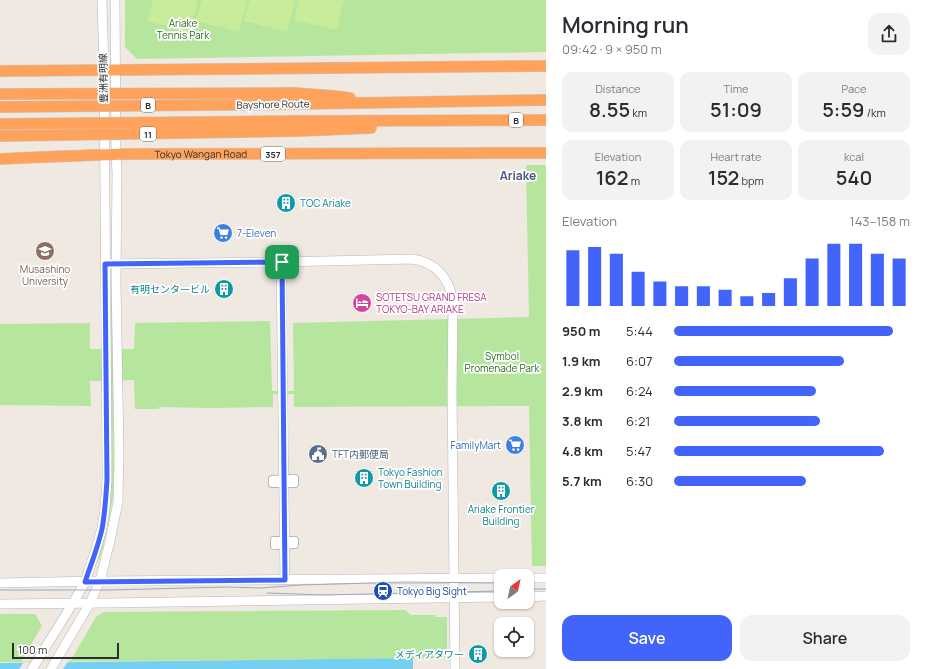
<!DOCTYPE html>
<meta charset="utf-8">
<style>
:root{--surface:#fff;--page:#f2f2f3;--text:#2b2b33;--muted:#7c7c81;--accent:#4264fb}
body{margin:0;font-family:Manrope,"Noto Sans JP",sans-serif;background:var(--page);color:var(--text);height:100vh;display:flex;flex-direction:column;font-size:15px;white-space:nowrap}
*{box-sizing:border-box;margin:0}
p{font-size:13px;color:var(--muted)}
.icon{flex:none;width:22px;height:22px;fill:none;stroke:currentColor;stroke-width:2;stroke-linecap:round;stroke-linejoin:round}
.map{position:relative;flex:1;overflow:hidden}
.side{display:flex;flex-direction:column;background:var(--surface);width:380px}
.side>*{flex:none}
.needle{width:26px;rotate:33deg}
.tools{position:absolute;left:494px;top:569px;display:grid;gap:8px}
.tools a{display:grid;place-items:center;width:40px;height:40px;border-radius:8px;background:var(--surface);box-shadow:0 1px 3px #0004;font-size:20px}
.scale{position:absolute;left:12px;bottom:10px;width:107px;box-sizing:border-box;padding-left:4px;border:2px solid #2e2e2e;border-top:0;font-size:11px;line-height:14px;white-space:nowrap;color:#2e2e2e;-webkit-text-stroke:3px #fff;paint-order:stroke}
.pin{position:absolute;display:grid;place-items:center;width:34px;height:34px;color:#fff;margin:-17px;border-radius:8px;box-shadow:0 2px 6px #0006}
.round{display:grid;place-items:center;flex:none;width:42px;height:42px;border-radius:12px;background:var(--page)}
.headline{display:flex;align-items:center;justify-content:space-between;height:68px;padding:0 16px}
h1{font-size:22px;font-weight:600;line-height:30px}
.stats{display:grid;grid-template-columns:repeat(3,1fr);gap:6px;height:68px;padding:4px 16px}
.stats div{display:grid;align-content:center;border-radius:10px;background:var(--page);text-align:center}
.stats b{font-size:20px;font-weight:600}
.stats small{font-size:11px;font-weight:400}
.stats p{font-size:11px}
.chart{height:112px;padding:8px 16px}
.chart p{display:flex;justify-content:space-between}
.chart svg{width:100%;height:72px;margin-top:4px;stroke:var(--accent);stroke-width:6}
.cta{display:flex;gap:8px;margin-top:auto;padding:8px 16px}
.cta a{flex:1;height:46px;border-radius:12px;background:var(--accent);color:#fff;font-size:16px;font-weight:600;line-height:46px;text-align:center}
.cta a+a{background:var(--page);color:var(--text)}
ul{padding:0 16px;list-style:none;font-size:13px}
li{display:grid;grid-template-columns:64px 48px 1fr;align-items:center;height:30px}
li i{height:10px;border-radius:5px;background:var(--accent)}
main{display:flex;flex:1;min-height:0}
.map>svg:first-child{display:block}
.green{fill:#b6e59e}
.pitch{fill:#c9ec9a}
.water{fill:#75cff0}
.pier{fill:#efe9e1}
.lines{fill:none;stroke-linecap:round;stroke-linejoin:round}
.street-casing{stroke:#b4b7c1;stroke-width:8}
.secondary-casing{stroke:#b4b7c1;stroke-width:10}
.highway-casing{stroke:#c9c9c9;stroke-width:12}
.street{stroke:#fff;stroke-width:6}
.secondary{stroke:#fff;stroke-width:9}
.highway{stroke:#ffa35c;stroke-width:11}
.tram{stroke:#a3a6b8;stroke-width:1}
.highway-bridge-casing{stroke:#c9c9c9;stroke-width:12;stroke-linecap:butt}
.highway-bridge{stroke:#ffa35c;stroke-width:11}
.route-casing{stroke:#fff;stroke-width:8}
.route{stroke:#4264fb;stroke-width:5}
.labels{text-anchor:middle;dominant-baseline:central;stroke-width:3.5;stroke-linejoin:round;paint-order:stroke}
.shield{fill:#fff;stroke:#6d6d6d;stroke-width:1}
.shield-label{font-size:9px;font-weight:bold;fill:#2e2e2e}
.park-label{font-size:10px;fill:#2c6e1b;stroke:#fff}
.street-label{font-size:10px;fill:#2e2e2e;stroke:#fff}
.culture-label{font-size:10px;fill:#0d838f;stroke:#fff;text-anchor:start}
.shop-label{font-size:10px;fill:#366cbe;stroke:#fff;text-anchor:start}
.education-label{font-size:10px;fill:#785e54;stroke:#fff}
.hotel-label{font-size:10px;fill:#b23c85;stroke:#fff;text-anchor:start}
.service-label{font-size:10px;fill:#4e5e75;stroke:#fff;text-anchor:start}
.transit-label{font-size:10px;fill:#164399;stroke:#fff;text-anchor:start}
.quarter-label{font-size:12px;font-weight:bold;fill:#4d5680;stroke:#fff}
</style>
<main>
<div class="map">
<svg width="546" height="669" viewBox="0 0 546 669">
<rect width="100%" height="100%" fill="#efe9e1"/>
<g class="green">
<path d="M125,0H546V52L137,59L125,47Z"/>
<path d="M526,165H546V566H532L529,406L294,407V394H273V407L210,408L159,407V409H135L134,380L113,381L114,490C112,505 109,519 106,533C104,543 102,555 97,563V562L105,532L111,381H90L91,406L0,405V324L90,323V349H110L111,310V285H112L113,349H134L135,323L270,321L272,391H294L293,323L529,317Z"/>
<path d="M405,610L411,615H435V617H447V658L0,662V614H35L42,626L21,661L71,660L96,617L103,612Z"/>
</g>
<g class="pitch">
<path d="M153,0H198L190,32L147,21Z"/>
<path d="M202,0H247L239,32L196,21Z"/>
<path d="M250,0H295L287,32L244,21Z"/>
<path d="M299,0H344L337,30L294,20Z"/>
</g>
<path class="water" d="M413,658V669H0V663Z"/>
<path class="pier" d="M69,660L63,669H19L24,662Z"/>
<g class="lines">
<g class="street-casing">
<g id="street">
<path d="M295,478V484H272V479Z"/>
<path d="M274,540H295V545L274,546Z"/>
</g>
</g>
<g class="secondary-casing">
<g id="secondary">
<path d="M281,262L285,580"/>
<path d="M105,264L281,262L412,259C436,262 449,278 453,301L452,391L455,669"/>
<path d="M527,578H546"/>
<path d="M0,583L100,581L501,578"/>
<path d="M527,597L546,596"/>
<path d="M0,604L107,603L501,597"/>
<path d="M32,669L73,603L85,582L96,549L102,528L105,509L107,479V454L104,70L102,0"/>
<path d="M51,669L90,603L100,581L110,541L118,502L119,453L116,280L117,173L116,154L115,0"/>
</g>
</g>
<g class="highway-casing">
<g id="highway">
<path d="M0,71L546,66"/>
<path d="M295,93L334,96L350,98"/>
<path d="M296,104L546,100"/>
<path d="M296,121L546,120"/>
<path d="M297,131L371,128"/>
<path id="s1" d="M0,159C44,157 87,155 131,154L546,153"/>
</g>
</g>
<use href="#street" class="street"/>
<use href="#secondary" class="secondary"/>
<use href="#highway" class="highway"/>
<g class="tram">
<path d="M527,589H546"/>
<path d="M0,590H110L226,587L261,588L301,585L404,582L501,583"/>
<path d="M267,593L325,595L501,591"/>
</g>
<g class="highway-bridge-casing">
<g id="highway-bridge">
<path d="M0,94L295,93"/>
<path d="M0,107L296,104"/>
<path d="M0,124L296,121"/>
<path d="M0,136L297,131"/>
</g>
</g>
<use href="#highway-bridge" class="highway-bridge"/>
</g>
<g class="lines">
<g class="route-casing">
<path id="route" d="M282,262L285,580L85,582C91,564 98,547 102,529C105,513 106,496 107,480L105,264Z"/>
</g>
<use href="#route" class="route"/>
</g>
<defs>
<g id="building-disc" transform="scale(1)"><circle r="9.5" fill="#0f9aa8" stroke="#fff"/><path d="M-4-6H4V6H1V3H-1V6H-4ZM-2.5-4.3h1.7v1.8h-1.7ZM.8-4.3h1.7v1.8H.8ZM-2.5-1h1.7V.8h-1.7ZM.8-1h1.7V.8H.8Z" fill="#fff"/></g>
<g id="supermarket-disc" transform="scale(1)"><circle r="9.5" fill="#3f7fe0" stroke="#fff"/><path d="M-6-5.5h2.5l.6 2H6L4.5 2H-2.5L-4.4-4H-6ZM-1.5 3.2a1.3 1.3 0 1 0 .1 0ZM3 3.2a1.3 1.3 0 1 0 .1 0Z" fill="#fff"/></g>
<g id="university-disc" transform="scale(1)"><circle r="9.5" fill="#8d6e63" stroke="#fff"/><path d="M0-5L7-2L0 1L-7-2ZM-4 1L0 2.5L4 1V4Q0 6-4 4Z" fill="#fff"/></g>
<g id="hotel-disc" transform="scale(1)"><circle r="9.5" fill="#d1479c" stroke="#fff"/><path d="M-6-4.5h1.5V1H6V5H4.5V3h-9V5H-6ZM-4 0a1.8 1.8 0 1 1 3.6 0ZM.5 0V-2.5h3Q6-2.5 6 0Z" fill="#fff"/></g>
<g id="civic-disc" transform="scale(1)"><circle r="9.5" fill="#5c6f8a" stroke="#fff"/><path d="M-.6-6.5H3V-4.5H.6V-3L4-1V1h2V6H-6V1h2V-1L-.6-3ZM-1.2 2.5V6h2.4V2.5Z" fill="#fff"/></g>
<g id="station-disc" transform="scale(1)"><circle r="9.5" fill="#1a4fb4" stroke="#fff"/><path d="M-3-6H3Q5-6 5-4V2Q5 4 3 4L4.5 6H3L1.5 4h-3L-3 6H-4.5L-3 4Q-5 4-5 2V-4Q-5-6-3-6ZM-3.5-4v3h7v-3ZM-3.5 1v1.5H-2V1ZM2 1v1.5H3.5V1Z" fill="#fff"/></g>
</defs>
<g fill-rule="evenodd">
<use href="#building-disc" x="286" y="203"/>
<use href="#supermarket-disc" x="223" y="233"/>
<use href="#university-disc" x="45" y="251"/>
<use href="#building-disc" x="224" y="289"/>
<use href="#hotel-disc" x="362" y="303"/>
<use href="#supermarket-disc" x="515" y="445"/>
<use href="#civic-disc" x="318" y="454"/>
<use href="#building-disc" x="364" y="478"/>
<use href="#building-disc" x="501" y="491"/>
<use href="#station-disc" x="383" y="591"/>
<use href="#building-disc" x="478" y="654"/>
</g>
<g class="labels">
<g class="shield">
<rect x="141" y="98" width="14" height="14" rx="3"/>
<rect x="509" y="113" width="14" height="14" rx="3"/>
<rect x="140" y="127" width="16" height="14" rx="3"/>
<rect x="261" y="147" width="24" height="14" rx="3"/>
</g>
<g class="shield-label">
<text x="148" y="105">B</text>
<text x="516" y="120">B</text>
<text x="148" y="134">11</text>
<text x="273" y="154">357</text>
</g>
<g class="park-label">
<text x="183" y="23">Ariake<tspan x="183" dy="12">Tennis Park</tspan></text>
<text x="502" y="356">Symbol<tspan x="502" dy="12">Promenade Park</tspan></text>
</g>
<g class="street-label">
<text transform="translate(103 78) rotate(-91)">豊洲有明線</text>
<text transform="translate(273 104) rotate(-1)">Bayshore Route</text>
<text stroke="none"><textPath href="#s1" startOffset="201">Tokyo Wangan Road</textPath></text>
</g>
<g class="culture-label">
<text x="300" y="203">TOC Ariake</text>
<text x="210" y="289" text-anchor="end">有明センタービル</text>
<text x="378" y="472">Tokyo Fashion<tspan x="378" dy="12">Town Building</tspan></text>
<text x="501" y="509" text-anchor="middle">Ariake Frontier<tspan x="501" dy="12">Building</tspan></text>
<text x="464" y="654" text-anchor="end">メディアタワー</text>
</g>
<g class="shop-label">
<text x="237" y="233">7-Eleven</text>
<text x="501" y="445" text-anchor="end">FamilyMart</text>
</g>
<g class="education-label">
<text x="45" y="269">Musashino<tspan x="45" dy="12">University</tspan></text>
</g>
<g class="hotel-label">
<text x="376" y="297">SOTETSU GRAND FRESA<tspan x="376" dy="12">TOKYO-BAY ARIAKE</tspan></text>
</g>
<g class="service-label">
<text x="332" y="454">TFT内郵便局</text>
</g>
<g class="transit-label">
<text x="397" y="591">Tokyo Big Sight</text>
</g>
<g class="quarter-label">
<text x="518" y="175">Ariake</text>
</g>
</g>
</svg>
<div class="tools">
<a><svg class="needle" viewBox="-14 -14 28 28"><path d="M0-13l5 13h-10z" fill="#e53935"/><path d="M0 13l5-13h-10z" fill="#7c7c81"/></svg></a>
<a><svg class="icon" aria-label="locate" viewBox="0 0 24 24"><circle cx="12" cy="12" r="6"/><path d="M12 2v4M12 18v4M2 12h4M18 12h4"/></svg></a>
</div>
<div class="scale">100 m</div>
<div class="pin" style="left:282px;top:262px;background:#1e9e55"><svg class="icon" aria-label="arrive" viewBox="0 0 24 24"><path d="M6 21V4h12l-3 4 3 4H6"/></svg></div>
</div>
<section class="side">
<div class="headline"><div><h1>Morning run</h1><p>09:42 · 9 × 950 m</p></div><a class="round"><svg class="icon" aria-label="share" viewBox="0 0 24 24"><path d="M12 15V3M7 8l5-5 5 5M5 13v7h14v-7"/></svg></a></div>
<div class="stats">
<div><p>Distance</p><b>8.55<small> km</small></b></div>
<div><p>Time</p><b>51:09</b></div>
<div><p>Pace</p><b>5:59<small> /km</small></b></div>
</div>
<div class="stats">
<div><p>Elevation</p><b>162<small> m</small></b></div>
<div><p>Heart rate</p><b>152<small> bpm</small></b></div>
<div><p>kcal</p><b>540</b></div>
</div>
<div class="chart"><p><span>Elevation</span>143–158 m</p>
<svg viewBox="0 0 160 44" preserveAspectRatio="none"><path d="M5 44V10M15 44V8M25 44V12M35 44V23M45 44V29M55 44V32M65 44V32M75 44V34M85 44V38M95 44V36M105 44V27M115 44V15M125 44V6M135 44V6M145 44V12M155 44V15"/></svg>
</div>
<ul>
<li><b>950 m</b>5:44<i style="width:93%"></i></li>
<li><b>1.9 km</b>6:07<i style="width:72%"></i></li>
<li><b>2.9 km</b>6:24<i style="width:60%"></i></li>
<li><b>3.8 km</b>6:21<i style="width:62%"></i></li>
<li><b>4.8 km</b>5:47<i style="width:89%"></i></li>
<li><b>5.7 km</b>6:30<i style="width:56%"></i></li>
</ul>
<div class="cta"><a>Save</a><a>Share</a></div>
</section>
</main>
